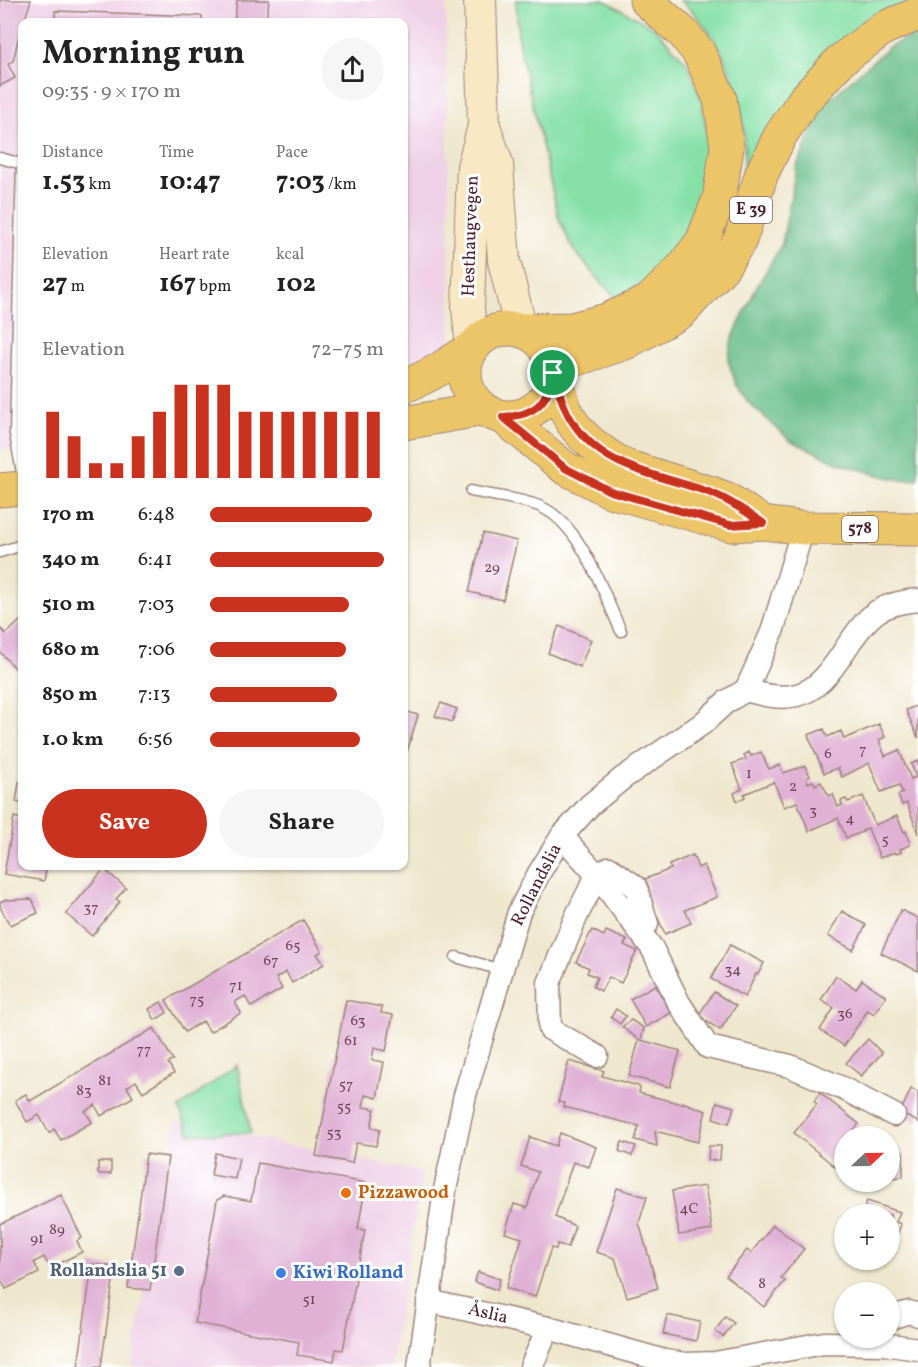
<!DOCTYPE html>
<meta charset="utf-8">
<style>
:root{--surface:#fff;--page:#f6f6f6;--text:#222;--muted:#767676;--accent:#c8321e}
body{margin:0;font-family:Vollkorn,serif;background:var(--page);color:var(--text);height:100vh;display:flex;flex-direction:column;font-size:22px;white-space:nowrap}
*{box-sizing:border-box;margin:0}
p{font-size:20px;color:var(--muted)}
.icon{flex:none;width:33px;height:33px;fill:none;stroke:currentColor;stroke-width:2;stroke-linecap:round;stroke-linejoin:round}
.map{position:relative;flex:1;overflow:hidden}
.panel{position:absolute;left:18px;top:18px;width:390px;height:852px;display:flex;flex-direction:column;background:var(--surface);border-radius:12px;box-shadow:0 2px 4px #0004}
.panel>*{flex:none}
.needle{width:39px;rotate:68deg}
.tools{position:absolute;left:834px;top:1126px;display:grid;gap:12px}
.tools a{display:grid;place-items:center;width:66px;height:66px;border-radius:50%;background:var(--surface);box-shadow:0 2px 4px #0004;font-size:30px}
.pin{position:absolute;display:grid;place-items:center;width:51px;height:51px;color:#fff;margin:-26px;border:3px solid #fff;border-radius:50%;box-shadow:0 2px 6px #0007}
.round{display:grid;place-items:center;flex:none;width:63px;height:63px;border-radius:32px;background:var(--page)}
.head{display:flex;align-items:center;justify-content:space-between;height:102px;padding:0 24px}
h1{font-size:33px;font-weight:700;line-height:45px}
.figures{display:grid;grid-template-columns:repeat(3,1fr);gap:9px;height:102px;padding:6px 24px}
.figures div{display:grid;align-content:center}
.figures b{font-size:26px;font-weight:700}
.figures small{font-size:16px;font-weight:400}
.figures p{font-size:16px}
.chart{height:168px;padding:12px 24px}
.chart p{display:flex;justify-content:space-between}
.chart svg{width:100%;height:108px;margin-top:6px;stroke:var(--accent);stroke-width:6}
.primary-button{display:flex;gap:12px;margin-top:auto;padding:12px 24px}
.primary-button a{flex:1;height:69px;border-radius:36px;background:var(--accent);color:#fff;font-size:24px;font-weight:700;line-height:69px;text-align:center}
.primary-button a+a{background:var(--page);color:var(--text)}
ul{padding:0 24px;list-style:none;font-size:20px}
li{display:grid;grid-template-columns:96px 72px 1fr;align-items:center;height:45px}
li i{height:15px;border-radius:8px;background:var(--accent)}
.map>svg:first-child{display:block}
.built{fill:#efd0e7}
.green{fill:#87e1a7;stroke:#688069;stroke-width:1.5}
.forest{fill:#6dbf8c;stroke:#5c6f5c;stroke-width:1.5}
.building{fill:#e0b1d5}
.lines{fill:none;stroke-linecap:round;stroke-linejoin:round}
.service-casing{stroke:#9c837c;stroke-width:13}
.minor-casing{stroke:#9c837c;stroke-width:25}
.secondary-casing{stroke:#9c837c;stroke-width:34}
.primary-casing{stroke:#9c837c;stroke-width:35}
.motorway-casing{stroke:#9c837c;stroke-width:35}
.service{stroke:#fff;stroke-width:10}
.minor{stroke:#fff;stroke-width:22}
.secondary{stroke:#f8e8c3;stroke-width:32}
.primary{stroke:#edc569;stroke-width:33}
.motorway{stroke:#edc569;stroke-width:33}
.route-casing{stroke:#fff;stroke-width:12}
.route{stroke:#c8321e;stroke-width:8}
.food-dot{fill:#e8710a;stroke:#fff;stroke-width:2}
.service-dot{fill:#5c6f8a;stroke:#fff;stroke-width:2}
.shop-dot{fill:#3f7fe0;stroke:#fff;stroke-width:2}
.labels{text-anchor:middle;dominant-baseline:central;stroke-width:6;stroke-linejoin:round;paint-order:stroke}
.number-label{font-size:15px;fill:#704456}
.shield{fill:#fff;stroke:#80626b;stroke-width:1.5}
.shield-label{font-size:16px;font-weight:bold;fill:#4a1f2b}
.street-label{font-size:18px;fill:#4a1f2b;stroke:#fff}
.food-label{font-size:18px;font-weight:bold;fill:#c56008;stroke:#fff;text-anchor:start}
.service-label{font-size:18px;font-weight:bold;fill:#4e5e75;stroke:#fff;text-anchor:end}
.shop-label{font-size:18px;font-weight:bold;fill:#366cbe;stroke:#fff;text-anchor:start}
</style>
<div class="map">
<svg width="918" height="1367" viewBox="0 0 918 1367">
<rect width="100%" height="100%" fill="#fff"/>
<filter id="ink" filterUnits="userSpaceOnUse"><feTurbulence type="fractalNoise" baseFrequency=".0167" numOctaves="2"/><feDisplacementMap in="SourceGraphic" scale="12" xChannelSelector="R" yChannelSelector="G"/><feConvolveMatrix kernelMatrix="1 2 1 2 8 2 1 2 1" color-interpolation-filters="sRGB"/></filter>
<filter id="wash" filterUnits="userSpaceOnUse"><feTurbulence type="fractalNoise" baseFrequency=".008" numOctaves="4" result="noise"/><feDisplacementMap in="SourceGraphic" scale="24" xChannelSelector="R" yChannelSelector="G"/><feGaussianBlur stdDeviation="1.35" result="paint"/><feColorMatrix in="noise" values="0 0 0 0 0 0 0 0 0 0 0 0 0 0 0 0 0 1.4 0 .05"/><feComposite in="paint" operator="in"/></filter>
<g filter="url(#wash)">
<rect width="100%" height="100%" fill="#efe7cd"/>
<g class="built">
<path d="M0,0H446L451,347L404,366V22H22V449L0,450Z"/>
<path d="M176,1121L422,1172L391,1367H131Z"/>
</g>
<g class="green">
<path d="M516,0H604L655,28L687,63L702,100L708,143L706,183L684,240L649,280L615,298L573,249L559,219L519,45Z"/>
<path d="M680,0H918L816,70L725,240L688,281C702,260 719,238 730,215C763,148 737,46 680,0Z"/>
<path d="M237,1065L251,1133L190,1134L179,1108Z"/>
</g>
<path class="forest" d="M918,33V479L902,480L878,475L839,463L790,440L748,402L736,384L728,360L732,339L756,288L782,244L796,168L823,105L889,47Z"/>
<g id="blocks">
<g class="building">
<path d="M0,0H31L24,22H22L13,61L8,64L15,78L0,86Z"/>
<path d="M237,0H269L266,22H234Z"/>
<path d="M55,11L202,16V22H55Z"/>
<path d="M483,533L517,541L503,600L469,592Z"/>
<path d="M22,619V663L16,669L0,652V628L6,634Z"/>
<path d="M559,626L591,640L580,667L548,653Z"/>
<path d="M441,703L457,709L452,722L435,716Z"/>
<path d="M918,705V738L906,710Z"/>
<path d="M404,711L418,715L407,752L404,751Z"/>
<path d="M879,724L885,737L879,740L885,756L899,750L911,779L916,777L911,764L918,761V834L907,803L902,805L898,795L903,793L899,785L881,792L869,763L842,777L838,768L824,773L808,735L824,729L827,737L841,731L844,739Z"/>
<path d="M749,752L751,756L761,752L769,769L780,765L783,773L805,766L810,776L806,778L808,783L813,781L815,785L821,782L829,796L833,794L838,807L842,805L841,801L846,799L848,802L863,796L875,825L897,816L904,832L906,831L910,845L900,849L901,852L896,854L895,852L880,858L868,828L862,831L863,832L846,838L838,818L809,831L797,802L784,807L774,782L744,794L745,797L737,801L734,793L742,789L732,764L746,759L744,755Z"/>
<path d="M19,782L22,783V803L16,802Z"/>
<path d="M14,817L22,819V866H47L44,881L4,874Z"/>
<path d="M693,855L698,868L704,865L717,897L685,910L691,923L665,934L645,889L649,888L645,879L671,869L669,865Z"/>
<path d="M104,869L126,888L116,899L120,902L92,936L66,914Z"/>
<path d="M6,899L7,900L32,899L38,913L10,925L0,907V902Z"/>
<path d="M901,910L918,918V971L881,953Z"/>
<path d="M842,911L866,925L853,950L828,936Z"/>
<path d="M303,920L322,951L317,954L324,964L292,983L286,972L276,978L282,989L251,1007L245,996L235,1002L241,1013L210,1032L203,1021L185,1032L166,1000Z"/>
<path d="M592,930L604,936L606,931L627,940L624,945L637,951L621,983L609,977L601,991L593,987L597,977L587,973L589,968L576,962Z"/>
<path d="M730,945L764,963L758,974H756L745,997L711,979Z"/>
<path d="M836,976L856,989L862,980L886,996L874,1014L868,1010L844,1046L820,1030L834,1008L821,1000Z"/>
<path d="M655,985L671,1013L646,1027L630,999Z"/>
<path d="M714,992L736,1006L720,1030L698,1016Z"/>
<path d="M346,1000L382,1007L381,1013L393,1015L386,1051L374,1048L372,1060L384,1062L377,1098L365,1095L363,1107L375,1109L371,1127L380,1129L376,1146L356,1143L352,1163L316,1156Z"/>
<path d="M161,1002L167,1013L155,1020L149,1009Z"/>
<path d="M616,1009L626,1016L620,1024L611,1017Z"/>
<path d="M631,1020L644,1028L641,1040L680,1051L670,1087L629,1076L639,1040L622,1027Z"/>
<path d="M154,1028L173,1060L168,1063L174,1073L143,1092L136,1081L127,1087L133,1097L101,1116L95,1105L89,1109L85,1111L92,1122L61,1140L54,1129L49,1133L39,1115L27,1122L15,1100L26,1094L30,1101Z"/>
<path d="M868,1039L882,1053L861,1076L846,1063Z"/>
<path d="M569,1061L604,1071L602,1076L638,1086L640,1088L639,1093L682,1104V1102L706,1111L698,1142L655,1131L657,1146L635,1140L639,1126L564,1107L565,1103L558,1102Z"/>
<path d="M911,1089L918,1092V1122L900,1113Z"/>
<path d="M820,1093L859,1124L849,1137H844V1174L794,1133L817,1104L814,1101Z"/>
<path d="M717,1102L734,1107L729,1123L713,1118Z"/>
<path d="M560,1133L596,1147L589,1167L573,1162L555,1217L575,1226L568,1247L557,1244L556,1249L551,1248L535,1297L506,1288L522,1238L505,1233L514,1204L527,1208L538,1172L521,1166L530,1137L556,1146Z"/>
<path d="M622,1142L636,1146L632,1156L619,1151Z"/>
<path d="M709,1146H721L720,1160H708Z"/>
<path d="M890,1152H903V1177L890,1178Z"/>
<path d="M215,1153L239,1158L235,1179L211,1175Z"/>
<path d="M146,1154L168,1157L150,1290L128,1288Z"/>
<rect x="98" y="1162" width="13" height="12"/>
<path d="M258,1163L366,1183L358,1229L365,1230L343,1350L336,1349L334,1361L297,1355L299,1342L195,1323L217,1200L224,1196L251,1201Z"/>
<path d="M705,1186L712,1230L679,1235L672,1191Z"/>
<path d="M617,1188L647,1197L639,1223L658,1288L627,1297L615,1258L596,1252Z"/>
<path d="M61,1195L82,1238L77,1241L82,1252L50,1268L44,1257L34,1262L39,1273L6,1289L0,1278V1224Z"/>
<path d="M867,1201L900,1212L896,1222L901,1224L897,1236L892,1235L890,1240V1215H862Z"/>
<path d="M773,1225L804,1249L781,1278L785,1281L764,1307L726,1276L747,1250L751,1253Z"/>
<path d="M92,1264L115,1267L101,1367H78Z"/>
<path d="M478,1272L500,1279L497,1290L474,1282Z"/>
<path d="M667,1315L700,1322L696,1341L663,1334Z"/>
<path d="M725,1317L734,1323L723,1337L715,1331Z"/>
</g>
</g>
</g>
<g filter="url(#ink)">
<use href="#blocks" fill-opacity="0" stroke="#9c837c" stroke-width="1.5"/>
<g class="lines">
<g class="service-casing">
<g id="service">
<path d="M0,158L22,164L15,434L22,473"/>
<path d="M471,491C492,496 519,498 539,506C581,523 603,592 621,631"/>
<path d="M0,552L22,545"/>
<path d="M456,957L501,970"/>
</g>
</g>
<g class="minor-casing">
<g id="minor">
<path d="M746,690C804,708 820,689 850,642C858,631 866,619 878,611C890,604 905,601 918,600"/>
<path d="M562,836L597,875L652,948L679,1003L708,1047L790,1066L842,1088L894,1115"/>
<path d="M597,1056L550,1029L549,983L576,917L597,875L609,868L636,887L647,924"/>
<path d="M428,1301L548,1328L665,1361L686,1364L715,1363L824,1343L884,1344L918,1349"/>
<path d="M890,1318L909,1312L918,1315"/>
<path d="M419,1367L445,1190L465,1095L519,912L539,873L562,836L590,805L623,778L702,724L726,702L746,690L772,632L803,528"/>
<path d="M531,1367L548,1328"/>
</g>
</g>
<g class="secondary-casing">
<g id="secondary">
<path d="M480,0L484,126L497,164L504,261L521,330"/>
<path d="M472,348L468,308L473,167L484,126"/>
</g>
</g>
<g class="primary-casing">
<g id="primary">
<circle cx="509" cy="373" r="44"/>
<path d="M553,373C558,386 561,400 567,413C578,437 603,453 625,466L711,493L727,499L763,523"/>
<path d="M404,386C429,377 450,363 472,348"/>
<path d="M503,417L565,468L610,491L731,525L763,523L803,528L918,529"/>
<path d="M404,423L461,413L481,408"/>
<path d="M0,490L22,488"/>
</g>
</g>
<g class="motorway-casing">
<g id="motorway">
<path d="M521,330L572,329L607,320L649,301L681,269L702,242L719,199L727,147L720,99L699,53L684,34L646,0"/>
<path d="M553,373L571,361L625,343L681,312L723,267L740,240L762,173L780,136L804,100L841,60L884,28L918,14"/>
</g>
</g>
<use href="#service" class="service"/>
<use href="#minor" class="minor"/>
<use href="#secondary" class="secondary"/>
<use href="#primary" class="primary"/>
<use href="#motorway" class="motorway"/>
</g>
</g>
<g class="lines" filter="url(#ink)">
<g class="route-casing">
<path id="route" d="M553,373C559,390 563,409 574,424C607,472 661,474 711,493C730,500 746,512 763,523L730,525L610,491L565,468L503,417C534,416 548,403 553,373Z"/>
</g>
<use href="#route" class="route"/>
</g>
<circle class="food-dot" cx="346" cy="1193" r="6"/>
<circle class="service-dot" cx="179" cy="1271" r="6"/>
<circle class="shop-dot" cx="281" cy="1273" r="6"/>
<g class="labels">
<g class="number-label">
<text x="492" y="568">29</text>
<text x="863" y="750">7</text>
<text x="828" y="754">6</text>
<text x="749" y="774">1</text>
<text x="793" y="787">2</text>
<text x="813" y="811">3</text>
<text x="850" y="819">4</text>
<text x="885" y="840">5</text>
<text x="91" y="908">37</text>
<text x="293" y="946">65</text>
<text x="271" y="961">67</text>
<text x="733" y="970">34</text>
<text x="236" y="986">71</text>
<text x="197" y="1000">75</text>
<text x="845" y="1014">36</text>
<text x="358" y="1021">63</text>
<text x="351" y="1041">61</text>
<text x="144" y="1050">77</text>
<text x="105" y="1081">81</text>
<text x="346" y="1085">57</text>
<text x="84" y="1091">83</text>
<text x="344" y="1107">55</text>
<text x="334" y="1133">53</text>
<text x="689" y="1209">4C</text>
<text x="57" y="1230">89</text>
<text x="37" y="1239">91</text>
<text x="762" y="1284">8</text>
<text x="309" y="1300">51</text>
</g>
<g class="shield">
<rect x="730" y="197" width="42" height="26" rx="4.5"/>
<rect x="842" y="516" width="36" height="26" rx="4.5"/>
</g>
<g class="shield-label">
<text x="751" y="210">E 39</text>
<text x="860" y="529">578</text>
</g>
<g class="street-label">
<text transform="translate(471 236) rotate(-88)">Hesthaugvegen</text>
<text transform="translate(537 885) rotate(-63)">Rollandslia</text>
<text transform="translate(488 1314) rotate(13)">Åslia</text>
</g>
<g class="food-label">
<text x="358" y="1193">Pizzawood</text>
</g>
<g class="service-label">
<text x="167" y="1271">Rollandslia 51</text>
</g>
<g class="shop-label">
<text x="293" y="1273">Kiwi Rolland</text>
</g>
</g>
</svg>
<div class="tools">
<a><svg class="needle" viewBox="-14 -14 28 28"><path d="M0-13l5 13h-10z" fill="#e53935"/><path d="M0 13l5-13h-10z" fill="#767676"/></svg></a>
<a>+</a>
<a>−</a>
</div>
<div class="pin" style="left:553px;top:373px;background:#1e9e55"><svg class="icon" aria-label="arrive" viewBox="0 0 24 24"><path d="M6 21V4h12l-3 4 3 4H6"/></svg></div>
<section class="panel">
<div class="head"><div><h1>Morning run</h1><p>09:35 · 9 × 170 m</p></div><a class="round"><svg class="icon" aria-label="share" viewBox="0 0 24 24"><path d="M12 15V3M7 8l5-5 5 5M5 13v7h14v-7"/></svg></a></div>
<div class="figures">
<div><p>Distance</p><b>1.53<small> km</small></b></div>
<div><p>Time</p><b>10:47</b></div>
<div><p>Pace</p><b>7:03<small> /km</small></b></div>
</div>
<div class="figures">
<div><p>Elevation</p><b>27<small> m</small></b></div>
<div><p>Heart rate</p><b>167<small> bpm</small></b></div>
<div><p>kcal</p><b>102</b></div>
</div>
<div class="chart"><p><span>Elevation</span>72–75 m</p>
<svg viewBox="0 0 160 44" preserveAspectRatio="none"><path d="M5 44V17M15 44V27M25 44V38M35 44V38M45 44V27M55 44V17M65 44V6M75 44V6M85 44V6M95 44V17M105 44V17M115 44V17M125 44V17M135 44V17M145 44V17M155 44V17"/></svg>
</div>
<ul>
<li><b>170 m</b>6:48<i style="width:93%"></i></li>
<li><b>340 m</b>6:41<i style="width:100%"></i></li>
<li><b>510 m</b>7:03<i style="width:80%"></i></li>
<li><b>680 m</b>7:06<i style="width:78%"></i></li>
<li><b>850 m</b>7:13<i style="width:73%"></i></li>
<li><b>1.0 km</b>6:56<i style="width:86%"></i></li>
</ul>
<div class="primary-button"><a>Save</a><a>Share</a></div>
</section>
</div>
